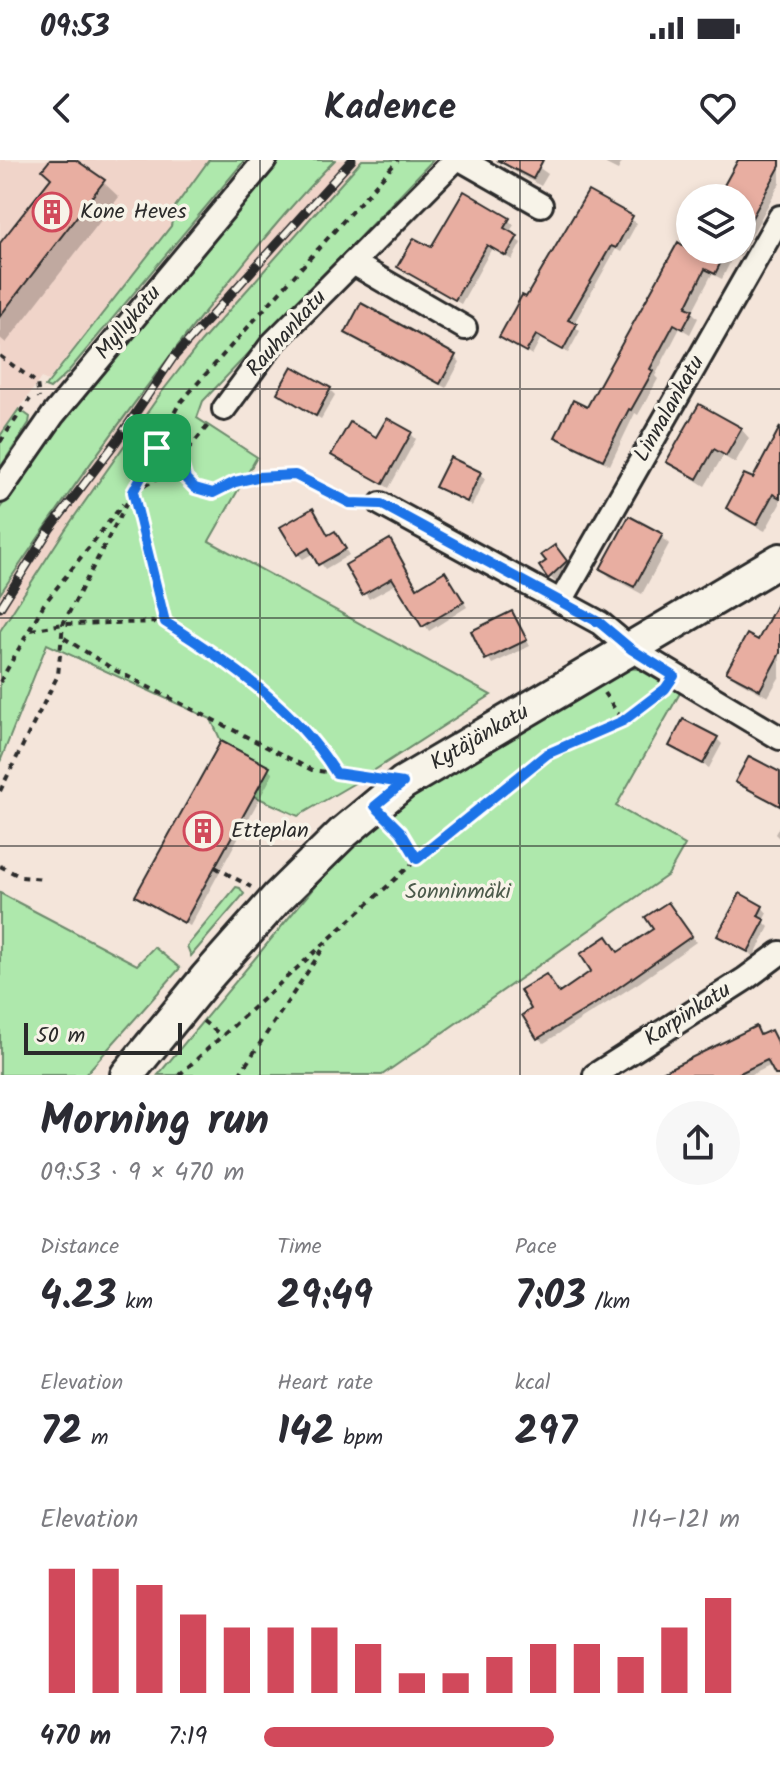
<!DOCTYPE html>
<meta charset="utf-8">
<style>
:root{--surface:#fff;--page:#f7f7f7;--text:#2b2b33;--muted:#7c7c81;--accent:#d1495b}
body{margin:0;font-family:Kalam,sans-serif;background:var(--page);color:var(--text);height:100vh;display:flex;flex-direction:column;font-size:30px;white-space:nowrap}
*{box-sizing:border-box;margin:0}
p{font-size:26px;color:var(--muted)}
.icon{flex:none;width:44px;height:44px;fill:none;stroke:currentColor;stroke-width:2;stroke-linecap:round;stroke-linejoin:round}
.map{position:relative;height:915px;overflow:hidden}
.panel{display:flex;flex-direction:column;background:var(--surface);flex:1}
.panel>*{flex:none}
.tools{position:absolute;left:676px;top:24px;display:grid;gap:16px}
.tools a{display:grid;place-items:center;width:80px;height:80px;border-radius:50%;background:var(--surface);box-shadow:0 4px 12px #0003;font-size:40px}
.scale{position:absolute;left:24px;bottom:20px;width:158px;box-sizing:border-box;padding-left:8px;border:4px solid #2b2b2b;border-top:0;font-size:22px;line-height:28px;white-space:nowrap;color:#2b2b2b;-webkit-text-stroke:6px #f7f3e8;paint-order:stroke}
.pin{position:absolute;display:grid;place-items:center;width:68px;height:68px;color:#fff;margin:-34px;border-radius:16px;box-shadow:0 4px 12px #0006}
.round{display:grid;place-items:center;flex:none;width:84px;height:84px;border-radius:42px;background:var(--page)}
.overview{display:flex;align-items:center;justify-content:space-between;height:136px;padding:0 40px}
h1{font-size:44px;font-weight:600;line-height:60px}
.metrics{display:grid;grid-template-columns:repeat(3,1fr);gap:12px;height:136px;padding:8px 40px}
.metrics div{display:grid;align-content:center}
.metrics b{font-size:40px;font-weight:600}
.metrics small{font-size:22px;font-weight:400}
.metrics p{font-size:22px}
.chart{height:224px;padding:16px 40px}
.chart p{display:flex;justify-content:space-between}
.chart svg{width:100%;height:144px;margin-top:8px;stroke:var(--accent);stroke-width:6}
ul{padding:0 40px;list-style:none;font-size:26px}
li{display:grid;grid-template-columns:128px 96px 1fr;align-items:center;height:60px}
li i{height:20px;border-radius:10px;background:var(--accent)}
.status{display:flex;justify-content:space-between;align-items:center;height:56px;padding:0 40px;background:var(--surface);direction:ltr}
.status svg{height:22px;fill:currentColor}
header{display:flex;justify-content:space-between;align-items:center;height:104px;padding:0 40px;background:var(--surface);font-size:36px;font-weight:600}
.map>svg:first-child{display:block}
.built{fill:#f0d4c9}
.green{fill:#aee8ac;stroke:#6c8a6c;stroke-width:2}
.shadow{fill:#0003}
.building{fill:#e8aea1;stroke:#2b2b2b;stroke-width:2}
.lines{fill:none;stroke-linecap:round;stroke-linejoin:round}
.street-casing{stroke:#2b2b2b;stroke-width:28}
.secondary-casing{stroke:#2b2b2b;stroke-width:38}
.path{stroke:#2b2b2b;stroke-width:4;stroke-dasharray:6 6;stroke-linecap:butt}
.street{stroke:#f7f3e8;stroke-width:22}
.secondary{stroke:#f7f3e8;stroke-width:32}
.rail-casing{stroke:#2b2b2b;stroke-width:9}
.rail{stroke:#f7f3e8;stroke-width:6;stroke-dasharray:18;stroke-linecap:butt}
.route-casing{stroke:#fff;stroke-width:16}
.route{stroke:#1a73e8;stroke-width:10}
.grid{fill:none;stroke:#2b2b2b;stroke-width:2;stroke-opacity:0.55}
.labels{text-anchor:middle;dominant-baseline:central;stroke-width:7;stroke-linejoin:round;paint-order:stroke}
.poi-label{font-size:22px;fill:#2b2b2b;stroke:#f7f3e8;text-anchor:start}
.street-label{font-size:22px;fill:#2b2b2b;stroke:#f7f3e8}
.park-label{font-size:22px;fill:#4c5a4b;stroke:#f7f3e8}
</style>
<div class="status"><b>09:53</b><svg viewBox="0 0 49 12"><path d="M0 12V9h3v3zM5 12V6h3v6zM10 12V3h3v9zM15 12V0h3v12zM26 1h20v11H26zM47 4h2v5h-2z"/></svg></div>
<header><svg class="icon" aria-label="back" viewBox="0 0 24 24"><path d="M15 5l-7 7 7 7"/></svg>Kadence<svg class="icon" aria-label="heart" viewBox="0 0 24 24"><path d="M12 20l-8-8c-3-5 5-10 8-4 3-6 11-1 8 4z"/></svg></header>
<div class="map">
<svg width="780" height="915" viewBox="0 0 780 915">
<rect width="100%" height="100%" fill="#f4e5da"/>
<filter id="ink" filterUnits="userSpaceOnUse"><feTurbulence type="fractalNoise" baseFrequency=".0125" numOctaves="2"/><feDisplacementMap in="SourceGraphic" scale="16" xChannelSelector="R" yChannelSelector="G"/><feConvolveMatrix kernelMatrix="1 2 1 2 8 2 1 2 1" color-interpolation-filters="sRGB"/></filter>
<g filter="url(#ink)">
<g class="built">
<path d="M0,0H209V3L175,47L171,66L48,221L41,218L0,276Z"/>
<path d="M335,0H362L201,182L161,233L65,370L0,471V434L133,244L256,88Z"/>
</g>
<g class="green">
<path d="M209,0H245L67,213L50,229L45,227L171,66L175,47Z"/>
<path d="M281,0H335C297,38 261,82 227,124C146,223 72,327 0,434V348L88,226L242,41Z"/>
<path d="M362,0H433L203,241L197,258L257,297L209,381L491,535L353,624L298,656L254,636L269,607L221,581L211,559L47,484L0,602V471L65,370L161,233L201,182Z"/>
<path d="M19,249L30,257L29,263L0,308V276Z"/>
<path d="M622,508L638,509L680,533L616,646L685,685L668,715L382,915H158L346,689L384,654L433,621Z"/>
<path d="M236,727L240,728L244,734L191,796L187,786Z"/>
<path d="M0,733L137,805L154,787L180,808L85,915H0Z"/>
</g>
<g class="shadow">
<path d="M52,0H73L103,22L119,37L6,183L0,178V87L53,18Z"/>
<path d="M505,0H528L548,14L541,26L512,10L504,2Z"/>
<path d="M605,0H623L618,10L606,4Z"/>
<path d="M740,0H772L780,4V23L740,97L734,94L722,119L712,114L692,152L698,158L690,174L680,168L655,216L658,219L638,255L635,253L610,305L564,282L557,276L588,250L679,84L690,90H742V38H719Z"/>
<path d="M589,34L637,63L621,92L616,89L573,165L580,171L568,193L541,178L532,195L502,177L527,140Z"/>
<path d="M508,60L514,65L508,74L521,83L512,100L492,88L461,144L400,107L432,90Z"/>
<path d="M362,145L455,197L460,202L446,228L353,177Z"/>
<path d="M330,230L335,235L321,259L279,233Z"/>
<path d="M741,269L749,278L735,303L723,296L705,326L677,309L669,301Z"/>
<path d="M411,274L416,279L389,328L334,295Z"/>
<path d="M780,295V344L765,371L736,356L728,348Z"/>
<path d="M480,314L485,319L472,346L438,326Z"/>
<path d="M317,356L329,376L335,373L349,395L325,409L314,393L303,399L298,394Z"/>
<path d="M661,376L669,384L642,434L610,417L602,409Z"/>
<path d="M394,387L419,429L445,413L467,447L429,471L398,423L369,439L348,406Z"/>
<path d="M560,392L571,408L555,422L541,407Z"/>
<path d="M512,453L530,486L492,504L473,472Z"/>
<path d="M780,459V516L768,537L737,520L729,512Z"/>
<path d="M716,578L722,584L709,608L672,586Z"/>
<path d="M268,609L273,614L190,766L143,741L138,736Z"/>
<path d="M780,665V679L775,674Z"/>
<path d="M668,744L696,782L640,822L544,883L538,878L534,849L546,816L560,835L655,769Z"/>
<path d="M762,747L767,753L763,761L769,767L754,796L720,775Z"/>
<path d="M756,869L762,876L771,872L776,878L780,886V915L772,905L751,915H672Z"/>
</g>
<g class="building">
<path d="M50,0H76L105,20L0,156V83L51,18L42,10Z"/>
<path d="M497,0H543L533,19Z"/>
<path d="M738,0H780V6L742,76V38H717Z"/>
<path d="M464,31L510,58L504,68L518,76L506,96L487,85L455,140L397,107L414,78L431,87Z"/>
<path d="M588,31L633,56L616,88L611,86L568,160L577,164L563,190L536,175L526,192L499,177L522,135L526,137Z"/>
<path d="M678,82L690,90H727L715,114L705,109L686,147L693,150L683,169L674,164L650,209L653,211L631,250L629,249L603,300L555,277L573,240L587,247Z"/>
<path d="M361,143L456,195L440,224L345,173Z"/>
<path d="M292,206L331,228L316,256L277,233Z"/>
<path d="M699,244L742,268L726,296L714,289L697,319L666,302Z"/>
<path d="M387,258L412,272L383,324L331,295L350,262L376,277Z"/>
<path d="M780,267V338L773,334L756,365L726,348L744,314L753,318Z"/>
<path d="M450,297L481,312L467,342L435,327Z"/>
<path d="M313,348L328,375L335,371L346,389L318,405L309,388L297,395L280,367Z"/>
<path d="M629,356L663,374L634,427L600,409Z"/>
<path d="M390,379L417,428L445,411L464,442L422,467L392,418L362,435L345,405Z"/>
<path d="M555,385L567,401L548,419L539,406L546,401L541,395Z"/>
<path d="M780,438V493L760,530L726,512L747,474L758,480Z"/>
<path d="M512,451L527,480L485,500L471,471Z"/>
<path d="M683,559L718,577L703,604L669,586Z"/>
<path d="M221,581L270,607L184,763L135,736Z"/>
<path d="M749,596L780,612V646L735,622Z"/>
<path d="M740,733L763,746L758,756L765,760L748,792L717,776Z"/>
<path d="M668,742L692,776L595,844L537,879L522,855L531,849L520,830L546,814L559,833L591,811L580,794L607,776L618,792L653,769L645,757Z"/>
<path d="M756,866L760,875L771,870L780,888V915H775L767,900L736,915H656Z"/>
</g>
<g class="lines">
<g class="street-casing">
<g id="street">
<path d="M462,0L541,45"/>
<path d="M353,103L465,168"/>
<path d="M224,249L272,184L455,0"/>
<path d="M0,331L53,255L265,0"/>
<path d="M381,344L600,463L631,489L780,578"/>
<path d="M561,441L780,57"/>
<path d="M595,915L745,819L780,793"/>
</g>
</g>
<g class="secondary-casing">
<path id="secondary" d="M127,915L207,817L277,738L343,673L403,623L780,400"/>
</g>
<g class="path">
<path d="M0,196L37,223L39,238"/>
<path d="M0,282L30,239"/>
<path d="M157,288L182,306L186,319L195,328L213,333L235,322L257,317L295,315L350,343H363"/>
<path d="M134,331L182,306L189,288L211,262"/>
<path d="M133,332L165,462"/>
<path d="M31,470L63,464L165,462L215,493L285,552L318,585L336,613"/>
<path d="M64,478L113,509L312,610L369,618"/>
<path d="M0,522L44,444L123,344"/>
<path d="M604,533L623,561"/>
<path d="M0,631L58,515L63,464L179,244L398,0"/>
<path d="M394,665L417,699"/>
<path d="M0,706L21,717L45,719"/>
<path d="M215,707L251,727"/>
<path d="M203,861L222,876"/>
<path d="M179,915L445,674L547,594L623,561L662,532"/>
<path d="M239,915L326,784"/>
</g>
<use href="#street" class="street"/>
<use href="#secondary" class="secondary"/>
<g class="rail-casing">
<path id="rail" d="M0,448L50,369L116,282L173,198L352,0"/>
</g>
<use href="#rail" class="rail"/>
</g>
</g>
<g class="lines" filter="url(#ink)">
<g class="route-casing">
<path id="route" d="M157,288L182,306L186,319L195,328L213,333L235,322L257,317L295,315L350,343L381,344L600,463L631,489L674,516L665,529L623,561L547,594L417,699L401,672L375,646L403,623L336,613C296,549 229,502 165,462L133,332Z"/>
</g>
<use href="#route" class="route"/>
</g>
<path class="grid" d="M260,0V915M520,0V915M0,229H780M0,458H780M0,686H780"/>
<defs>
<g id="building-ring" transform="scale(2)"><circle r="9.5" fill="#f7f3e8" stroke="#d1495b" stroke-width="1.5"/><path d="M-4-6H4V6H1V3H-1V6H-4ZM-2.5-4.3h1.7v1.8h-1.7ZM.8-4.3h1.7v1.8H.8ZM-2.5-1h1.7V.8h-1.7ZM.8-1h1.7V.8H.8Z" fill="#d1495b"/></g>
</defs>
<g fill-rule="evenodd">
<use href="#building-ring" x="52" y="52"/>
<use href="#building-ring" x="203" y="671"/>
</g>
<g class="labels">
<g class="poi-label">
<text x="80" y="52">Kone Heves</text>
<text x="231" y="671">Etteplan</text>
</g>
<g class="street-label">
<text transform="translate(129 163) rotate(-50)">Myllykatu</text>
<text transform="translate(287 174) rotate(-48)">Rauhankatu</text>
<text transform="translate(670 249) rotate(-60)">Linnalankatu</text>
<text transform="translate(480 578) rotate(-30)">Kytäjänkatu</text>
<text transform="translate(688 855) rotate(-33)">Karpinkatu</text>
</g>
<g class="park-label">
<text x="458" y="732">Sonninmäki</text>
</g>
</g>
</svg>
<div class="tools">
<a><svg class="icon" aria-label="layers" viewBox="0 0 24 24"><path d="M12 4l9 5-9 5-9-5zM3 14l9 5 9-5"/></svg></a>
</div>
<div class="scale">50 m</div>
<div class="pin" style="left:157px;top:288px;background:#1e9e55"><svg class="icon" aria-label="arrive" viewBox="0 0 24 24"><path d="M6 21V4h12l-3 4 3 4H6"/></svg></div>
</div>
<section class="panel">
<div class="overview"><div><h1>Morning run</h1><p>09:53 · 9 × 470 m</p></div><a class="round"><svg class="icon" aria-label="share" viewBox="0 0 24 24"><path d="M12 15V3M7 8l5-5 5 5M5 13v7h14v-7"/></svg></a></div>
<div class="metrics">
<div><p>Distance</p><b>4.23<small> km</small></b></div>
<div><p>Time</p><b>29:49</b></div>
<div><p>Pace</p><b>7:03<small> /km</small></b></div>
</div>
<div class="metrics">
<div><p>Elevation</p><b>72<small> m</small></b></div>
<div><p>Heart rate</p><b>142<small> bpm</small></b></div>
<div><p>kcal</p><b>297</b></div>
</div>
<div class="chart"><p><span>Elevation</span>114–121 m</p>
<svg viewBox="0 0 160 44" preserveAspectRatio="none"><path d="M5 44V6M15 44V6M25 44V11M35 44V20M45 44V24M55 44V24M65 44V24M75 44V29M85 44V38M95 44V38M105 44V33M115 44V29M125 44V29M135 44V33M145 44V24M155 44V15"/></svg>
</div>
<ul>
<li><b>470 m</b>7:19<i style="width:61%"></i></li>
</ul>
</section>
